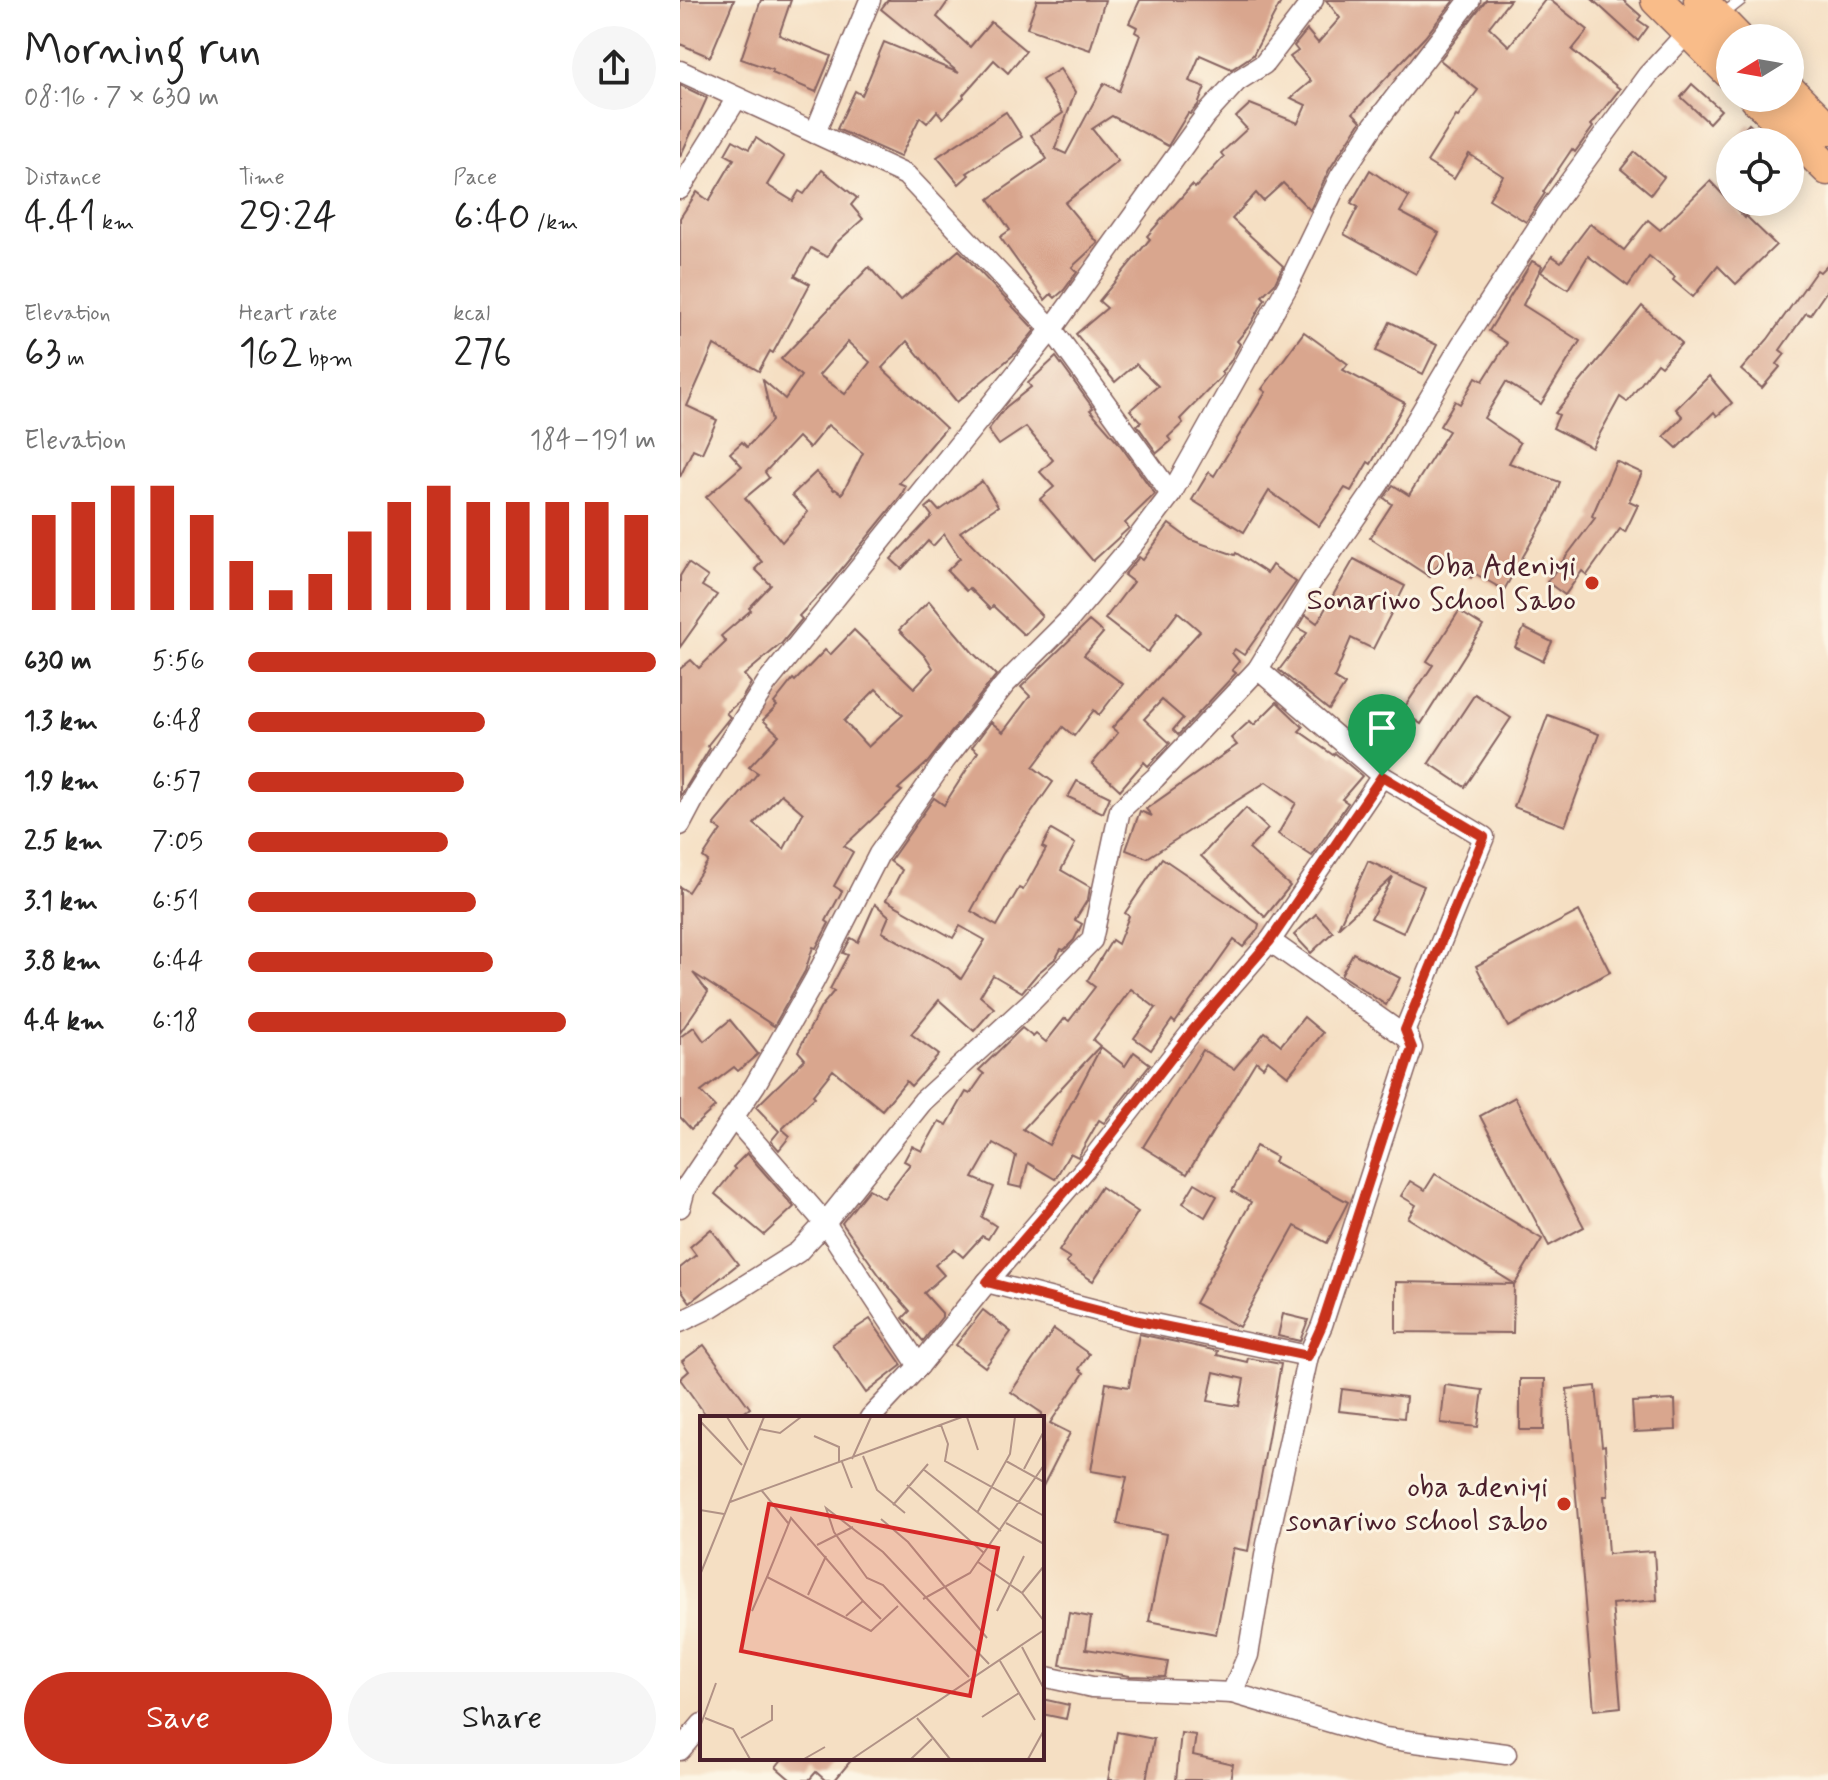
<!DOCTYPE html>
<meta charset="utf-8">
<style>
:root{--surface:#fff;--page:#f6f6f6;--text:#222;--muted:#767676;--accent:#c8321e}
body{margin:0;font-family:Mynerve,sans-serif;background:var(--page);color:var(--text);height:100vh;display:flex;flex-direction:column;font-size:30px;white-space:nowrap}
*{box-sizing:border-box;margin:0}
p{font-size:26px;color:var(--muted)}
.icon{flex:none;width:44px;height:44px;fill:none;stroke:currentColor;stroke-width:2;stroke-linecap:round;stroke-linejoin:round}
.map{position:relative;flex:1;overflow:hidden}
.side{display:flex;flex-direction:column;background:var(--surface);width:680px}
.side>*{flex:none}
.needle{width:52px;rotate:259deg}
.tools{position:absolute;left:1036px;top:24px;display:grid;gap:16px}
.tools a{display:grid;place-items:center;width:88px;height:88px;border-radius:50%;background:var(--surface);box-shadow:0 4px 20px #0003;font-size:40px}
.pin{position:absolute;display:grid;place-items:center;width:68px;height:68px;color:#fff;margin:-82px -34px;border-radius:50% 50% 50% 0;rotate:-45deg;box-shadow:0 0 8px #0007}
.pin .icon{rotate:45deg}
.round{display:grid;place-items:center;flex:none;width:84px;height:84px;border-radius:42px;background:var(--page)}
.overview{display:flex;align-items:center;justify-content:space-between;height:136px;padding:0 24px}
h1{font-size:44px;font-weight:600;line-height:60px}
.metrics{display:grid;grid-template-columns:repeat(3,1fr);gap:12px;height:136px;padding:8px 24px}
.metrics div{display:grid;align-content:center}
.metrics b{font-size:40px;font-weight:600}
.metrics small{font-size:22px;font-weight:400}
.metrics p{font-size:22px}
.chart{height:224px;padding:16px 24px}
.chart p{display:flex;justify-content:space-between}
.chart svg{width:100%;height:144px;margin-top:8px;stroke:var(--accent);stroke-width:6}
.action{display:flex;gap:16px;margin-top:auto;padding:16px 24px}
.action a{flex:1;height:92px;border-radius:48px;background:var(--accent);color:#fff;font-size:32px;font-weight:600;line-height:92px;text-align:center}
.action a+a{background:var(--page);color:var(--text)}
ul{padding:0 24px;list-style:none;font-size:26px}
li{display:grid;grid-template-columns:128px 96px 1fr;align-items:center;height:60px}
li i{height:20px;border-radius:10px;background:var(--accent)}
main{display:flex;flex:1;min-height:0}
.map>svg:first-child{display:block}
.building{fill:#d9a68e;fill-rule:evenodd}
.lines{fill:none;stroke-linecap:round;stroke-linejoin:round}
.service-casing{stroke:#866260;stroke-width:13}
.minor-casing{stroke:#866260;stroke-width:23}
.trunk-casing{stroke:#866260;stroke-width:35}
.service{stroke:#fff;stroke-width:10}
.minor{stroke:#fff;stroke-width:20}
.trunk{stroke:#f9bc89;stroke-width:32}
.route-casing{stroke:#fff;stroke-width:16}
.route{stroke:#c8321e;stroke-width:10}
.poi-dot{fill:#c8321e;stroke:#fcf5e5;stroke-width:3}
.labels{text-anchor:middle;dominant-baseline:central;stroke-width:6;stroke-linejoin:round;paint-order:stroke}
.poi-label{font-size:30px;fill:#4a1f2b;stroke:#fcf5e5;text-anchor:end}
.inset-road{fill:none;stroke:#b19286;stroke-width:2}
.view{fill:#d62828;fill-opacity:0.15;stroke:#d62828;stroke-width:4}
.inset-edge{fill:none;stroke:#4a1f2b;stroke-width:4}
</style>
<main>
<section class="side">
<div class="overview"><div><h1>Morning run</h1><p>08:16 · 7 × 630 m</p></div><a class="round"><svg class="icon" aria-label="share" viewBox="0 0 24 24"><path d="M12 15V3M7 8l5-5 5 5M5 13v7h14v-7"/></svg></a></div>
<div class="metrics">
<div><p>Distance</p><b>4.41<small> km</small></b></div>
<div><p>Time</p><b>29:24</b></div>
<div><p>Pace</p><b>6:40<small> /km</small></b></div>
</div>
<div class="metrics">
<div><p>Elevation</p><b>63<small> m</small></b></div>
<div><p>Heart rate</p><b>162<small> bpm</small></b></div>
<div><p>kcal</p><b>276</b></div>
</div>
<div class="chart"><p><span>Elevation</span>184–191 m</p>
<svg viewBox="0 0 160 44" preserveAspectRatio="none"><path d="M5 44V15M15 44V11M25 44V6M35 44V6M45 44V15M55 44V29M65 44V38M75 44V33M85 44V20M95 44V11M105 44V6M115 44V11M125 44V11M135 44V11M145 44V11M155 44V15"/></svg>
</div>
<ul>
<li><b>630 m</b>5:56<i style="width:100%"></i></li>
<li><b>1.3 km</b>6:48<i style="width:58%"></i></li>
<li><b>1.9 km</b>6:57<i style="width:53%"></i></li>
<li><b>2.5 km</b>7:05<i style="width:49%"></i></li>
<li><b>3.1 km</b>6:51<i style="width:56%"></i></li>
<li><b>3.8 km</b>6:44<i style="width:60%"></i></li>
<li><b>4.4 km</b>6:18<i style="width:78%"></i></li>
</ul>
<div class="action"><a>Save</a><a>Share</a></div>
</section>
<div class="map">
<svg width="1148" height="1780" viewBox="0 0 1148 1780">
<rect width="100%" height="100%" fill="#fcf5e5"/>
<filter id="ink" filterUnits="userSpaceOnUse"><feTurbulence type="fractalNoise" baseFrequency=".0125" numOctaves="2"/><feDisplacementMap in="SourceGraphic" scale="16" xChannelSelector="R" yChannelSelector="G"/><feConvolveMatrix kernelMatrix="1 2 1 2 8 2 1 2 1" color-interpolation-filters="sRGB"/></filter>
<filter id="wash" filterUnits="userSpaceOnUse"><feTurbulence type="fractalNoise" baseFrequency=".006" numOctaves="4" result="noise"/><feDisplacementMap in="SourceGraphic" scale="32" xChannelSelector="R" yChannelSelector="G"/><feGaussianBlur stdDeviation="1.8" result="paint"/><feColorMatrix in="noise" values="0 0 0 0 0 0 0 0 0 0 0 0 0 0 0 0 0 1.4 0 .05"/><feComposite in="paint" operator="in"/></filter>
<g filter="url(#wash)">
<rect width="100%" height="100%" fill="#f5dfc3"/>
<g id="blocks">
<g class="building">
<path d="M0,0H54L30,57L0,44Z"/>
<path d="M81,0H111L99,35L151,56L136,92L92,73L93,70L61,59Z"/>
<path d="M208,0H269L257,17L290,47L311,22L346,51L328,73L314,60L283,95L284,97L263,118L257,111L247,123L240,117L220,157L157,129L175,91L182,95L204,42L279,73L201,9Z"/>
<path d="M357,0H425L410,50L347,28Z"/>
<path d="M460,0H602L573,55L552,69L520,55L509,81L525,87L518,105L510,114L508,113L488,146L432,116L412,129L438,161L385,203L418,243L392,267L397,272L384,290L375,298L371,294L365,300L320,237L330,230L309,199L367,159L351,135L383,113L362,80L380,69L395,92L375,149L386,154L424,83L439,91L460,35L455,32L457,27L449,23Z"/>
<path d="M646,0H774L745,37L673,113L681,121L649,170L630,210L603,183L583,201L576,193L552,219L603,266L595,283L582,296L585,299L571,324L557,341L560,344L550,362L541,372L543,375L500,419L503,423L488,437L491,441L477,453L457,425L461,422L450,410L478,386L456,364L435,382L396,334L427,308L419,301L470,239L467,236L512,185L515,188L544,157L541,153L567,129L556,117L570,104L618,123L626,105L611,98L631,81L610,57L618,51L614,46L627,30L638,43L660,18Z"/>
<path d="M806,0H830L809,27L829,46L865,0H870L908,30L892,50L940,89L911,125L913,127L895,152L892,149L863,192L865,193L846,222L809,199L823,176L789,154L774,179L747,162L776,116L778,117L798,90L760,60Z"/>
<path d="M913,0H943L961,16L958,20L968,27L958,41Z"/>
<path d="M1012,84L1041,110L1029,123L1001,97Z"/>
<path d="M0,85L27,98L0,157Z"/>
<path d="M326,112L342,137L287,173L289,175L279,184L257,157Z"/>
<path d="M1069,124L1089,142H1053Z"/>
<path d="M76,138L104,157L87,185L113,201L119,191L124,194L142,170L177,198L171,205L183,219L155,244L147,257L131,248L115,276L130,284L93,353L90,351L79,371L34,345L7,406L37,420L22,453L13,449L0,477V218L17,192L29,201L54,159L45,154L53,140L69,149Z"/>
<path d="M955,152L984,177L971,194L941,169Z"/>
<path d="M690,170L729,197L720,212L759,233L736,274L664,234L678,207L671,203Z"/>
<path d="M1030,181L1065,218L1066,216L1096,245L1056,284L1038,266L1013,297L993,280L995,277L969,256L948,286L908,256L888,289L861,272L872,256L881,262L910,224L944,250L968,220L980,230Z"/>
<path d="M279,250L355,330L337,352L277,402L227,341L202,368L266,428L219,483L226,486L220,497L151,582L119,616L122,619L102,643L64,675L71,683L61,700L46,713L50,717L27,746L30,748L0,797V669L11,660L19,668L46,642L41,636L71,610L69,608L91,585L75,569L82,562L26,497L62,466L50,453L62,442L67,447L92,421L83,380L105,399L121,376L101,359L189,267L220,301ZM168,342L190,362L165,394L139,375ZM148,425L183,453L162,494L155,489L154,490L136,472L112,495L128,512L102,542L65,498L89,478L85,472L118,437L129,448Z"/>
<path d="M852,261L862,266L843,305L900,341L861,404L826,382L804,418L840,443L829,463L880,482L869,511L824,590L794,573L791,578L761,560L750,577L690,538L712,504L704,498L713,485L729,495L769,431L760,426L775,401L780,404L796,377L803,381L827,343L809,331Z"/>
<path d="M1148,264V289L1130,315L1126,313L1100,350L1105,354L1097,364L1100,367L1082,388L1061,370L1088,339L1137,270L1140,272Z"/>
<path d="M962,306L1002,343L981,366L977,363L947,402L940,397L912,448L873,428L879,415L875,413Z"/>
<path d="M710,322L757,345L743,374L696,351Z"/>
<path d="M624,332L668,364L663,370L725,403L691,464L688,462L671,491L665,488L639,526L589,491L564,532L512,500L529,472L534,476L586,392L582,389Z"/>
<path d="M376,357L413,408L410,410L438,442L475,494L445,523L449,528L413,561L360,499L374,487L360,472L373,460L346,427L319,445L308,430L326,407L351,387L348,383Z"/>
<path d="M1029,376L1052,403L1037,416L1034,412L997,448L984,436L1003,417L996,409Z"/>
<path d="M936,461L962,473L949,501L958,505L945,532L940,529L907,575L902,571L885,595L867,582L915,518L912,516Z"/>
<path d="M302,481L318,506L280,532L362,616L344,635L313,606L310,609L289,588L286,591L267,571L280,558L264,534L253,546L248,541L222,569L211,559L252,516L246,508L252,503L259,511Z"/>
<path d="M489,524L511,540L555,555L556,553L587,573L592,565L616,582L564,655L555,649L552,653L559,661L552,670L556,673L498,735L493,730L503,718L482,700L464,719L490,743L468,766L464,762L440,790L412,764L438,733L432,728L520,631L498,612L468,652L425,619L453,582L444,575L459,557L463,560Z"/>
<path d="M674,559L725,586L693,649L671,638L654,678L665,685L649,710L599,670L627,633L618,628L626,615L637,623Z"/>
<path d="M8,563L28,577L22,586L37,595L0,647V576Z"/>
<path d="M249,601L293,653L316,675L247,763L218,789L222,791L164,846L173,852L154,886L162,891L146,921L149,923L136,948L133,947L125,971L94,1026L13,973L28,992L0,1033V887L8,892L28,861L23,857L41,830L34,825L78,773L69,767L99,735L83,720L97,706L94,703L113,679L115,681L145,650L150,655L174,630L234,688L253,668L246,657L219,630ZM196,689L223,715L188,747L164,721ZM101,794L123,813L104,849L74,824Z"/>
<path d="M779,611L803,626L741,724L722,711L753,665L747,661Z"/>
<path d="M409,621L423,633L404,655L443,684L419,715L414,710L394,736L383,727L353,767L373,782L322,855L291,911L317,926L339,888L343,890L366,849L362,847L371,830L395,844L381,870L410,887L408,899L395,920L402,924L394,940L384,950L381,949L376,958L358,973L342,992L313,975L300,996L314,1008L294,1031L259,1000L231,1034L259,1055L231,1086L226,1081L202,1110L153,1070L133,1095L135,1097L102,1129L110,1136L99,1150L91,1141L99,1131L76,1107L125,1059L118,1051L141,1007L154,991L150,989L168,955L163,953L171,938L178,942L195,904L209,916L202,932L268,968L281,979L305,940L280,926L273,938L206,900L222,870L210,861L254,798L264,805L298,752L292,747L311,722L323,732L350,696L341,687Z"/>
<path d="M844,628L872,642L863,661L835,647Z"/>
<path d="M795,694L831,718L785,787L749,763Z"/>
<path d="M597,702L623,727L619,731L653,755L655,753L682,776L662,799L668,803L632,856L598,834L616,803L586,782L467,858L446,850L460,811L472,816L466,809L557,745L551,738L570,721L574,725Z"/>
<path d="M868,715L919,734L885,826L834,807Z"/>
<path d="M397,781L430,797L423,813L388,797Z"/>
<path d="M566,808L588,829L569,849L610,886L585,917L521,856Z"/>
<path d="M482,858L579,924L578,929L563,947L554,940L495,1023L492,1020L471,1050L454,1038L476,1008L451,989L413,1040L420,1046L343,1129L369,1145L421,1047L445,1066L454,1052L470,1064L424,1123L419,1120L398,1157L390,1153L375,1179L348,1163L342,1188L329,1185L336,1156L313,1143L293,1178L314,1187L302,1217L316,1226L308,1239L302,1236L283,1257L274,1249L255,1265L264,1275L244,1293L262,1313V1317L243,1341L223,1318L230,1311L202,1279L162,1223L189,1189L204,1198L230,1164L224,1161L232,1146L242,1151L259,1121L267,1125L286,1092L290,1094L304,1074L299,1070L342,1028L353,1037L356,1034L366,1042L385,1018L389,1021L415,987L407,981L432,940L438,944L449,916L445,913Z"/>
<path d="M688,861L744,886L723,933L691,918L713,877L658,928Z"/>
<path d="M899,911L930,972L828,1027L796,966Z"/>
<path d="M636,914L653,932L631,953L614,935Z"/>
<path d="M673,953L720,978L706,1005L661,975Z"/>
<path d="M624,1017L643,1033L608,1076L588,1060L583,1067L576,1061L507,1174L463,1147L523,1050L554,1069L585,1032L601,1045Z"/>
<path d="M50,1020L78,1054L58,1071L54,1067L21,1092L35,1107L11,1129L0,1117V1037L14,1027L24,1041Z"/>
<path d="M835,1097L904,1227L869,1246L800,1116Z"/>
<path d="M576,1146L596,1157L594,1162L668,1202L647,1243L615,1226L559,1327L515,1303L571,1202L552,1191Z"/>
<path d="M67,1153L114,1207L84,1235L35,1194L55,1169L53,1167Z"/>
<path d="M755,1174L862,1239L835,1284L728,1218L736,1205L721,1196L730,1181L745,1190Z"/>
<path d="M515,1183L537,1196L525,1217L503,1203Z"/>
<path d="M421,1187L458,1212L413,1281L386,1263L390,1258L379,1251Z"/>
<path d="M31,1229L58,1264L10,1302L0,1288V1268L16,1255L10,1247Z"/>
<path d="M716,1282L834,1284L833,1333L716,1332Z"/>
<path d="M303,1310L331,1332L305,1367L276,1345Z"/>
<path d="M603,1314L628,1320L620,1341L598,1336Z"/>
<path d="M190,1319L222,1365L186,1393L152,1344Z"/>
<path d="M374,1329L409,1354L399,1369L404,1373L370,1423L390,1433L362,1488V1413L331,1392Z"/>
<path d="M459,1334L538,1351L537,1355L567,1362L568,1358L601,1364L568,1551L553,1548L536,1634L469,1621L486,1534L437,1524L447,1477L411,1471L426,1383L449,1387ZM534,1372L564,1379L559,1406L528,1401Z"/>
<path d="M24,1345L70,1408L57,1418H28L0,1379L9,1371L2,1361Z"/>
<path d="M840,1379H865L864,1430H840Z"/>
<path d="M765,1385L803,1390L798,1427L761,1423Z"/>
<path d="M916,1386L922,1446L925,1445L928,1496H924L928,1554L974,1551L977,1600L932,1604L941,1707L914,1710L887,1389Z"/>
<path d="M662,1389L726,1397L724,1418L659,1411Z"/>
<path d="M995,1400L996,1430L954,1432L952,1402Z"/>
<path d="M389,1613L411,1617L406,1649L488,1662L485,1677L450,1676L380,1665Z"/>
<path d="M362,1699L389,1705L386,1719L362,1714Z"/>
<path d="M437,1732L474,1739L466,1780H428Z"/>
<path d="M501,1733L516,1735L513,1755L553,1764L550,1780H496Z"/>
<path d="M103,1758H173L155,1780H145L136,1772L129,1780H111L96,1767Z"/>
</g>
</g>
</g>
<g filter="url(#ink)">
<use href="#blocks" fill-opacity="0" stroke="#866260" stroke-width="2"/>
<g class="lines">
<g class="service-casing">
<path id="service" d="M1042,15L1061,0"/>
</g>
<g class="minor-casing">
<g id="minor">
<path d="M0,71L226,175L372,329L491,494"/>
<path d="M135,133L190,0"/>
<path d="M0,189L57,98"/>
<path d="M0,825L18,791L86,684L372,329L525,116L557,81L584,64L633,0"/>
<path d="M590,941L702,776"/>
<path d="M53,1117L145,1223L239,1366"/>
<path d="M0,1207L5,1189L75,1085L134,981L199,854L265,760L325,684L387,622L453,544L491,494L607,287L660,177L694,125L790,0"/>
<path d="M307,1282L454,1320L628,1356"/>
<path d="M0,1322L31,1307L118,1252L145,1223L243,1101L349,1004L412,940L440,810L475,778L578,669L631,582L699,483L782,344L872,206L968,75L1008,32"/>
<path d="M190,1418L239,1366L307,1282L408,1165L513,1030L590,941L729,1039"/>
<path d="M362,1676L412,1687L552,1693L568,1655L587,1544L628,1356L642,1325L732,1048L725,1030L804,837L702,776L578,669"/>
<path d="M552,1693L705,1738L826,1754"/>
<path d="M0,1750L22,1724"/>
</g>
</g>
<g class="trunk-casing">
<g id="trunk">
<path d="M977,0L1050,73"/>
<path d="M1020,0L1057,38"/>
<path d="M1110,91L1148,129"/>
<path d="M1076,98L1148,169"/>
</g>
</g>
<use href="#service" class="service"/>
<use href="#minor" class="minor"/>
<use href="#trunk" class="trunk"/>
</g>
</g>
<g class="lines" filter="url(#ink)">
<g class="route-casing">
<path id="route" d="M702,776L804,837L725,1030L732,1048L642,1325L628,1356L454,1320L307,1282L408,1165L513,1030L590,941Z"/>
</g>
<use href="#route" class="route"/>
</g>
<g class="poi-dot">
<circle cx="912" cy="583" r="8"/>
<circle cx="884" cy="1504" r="8"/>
</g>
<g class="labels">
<g class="poi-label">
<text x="896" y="566">Oba Adeniyi<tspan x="896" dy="34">Sonariwo School Sabo</tspan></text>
<text x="868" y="1487">oba adeniyi<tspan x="868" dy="34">sonariwo school sabo</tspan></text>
</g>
</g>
<g transform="translate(20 1416)">
<rect width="344" height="344" fill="#f5dfc3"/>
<path class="inset-road" d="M27,1L48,34M267,1L278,34M0,5L42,49M241,9L248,28L245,45L344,100M60,13L80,17L101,1M114,20L139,31V47M163,40L177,74L205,97M152,43L171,1M306,45L344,66M142,46L152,72M223,53L301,115M324,53L344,15M207,69L284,137M62,75L88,107M30,86L262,1M193,89L228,48M0,94L24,98M277,97L310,38L315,1M181,103L208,126L287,222M306,107L344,128M117,129L153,111M278,146L322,177L344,205M0,159L64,1M322,177L344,150M108,179L126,140M223,183L270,157L344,49M163,185L181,203M52,195L67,161M297,195L324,140M146,200L163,185L91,102L67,161L171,215L198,190M322,231L344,273M300,245L335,304M269,261L183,169L167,162L134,116L126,92L183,136L289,248M282,301L319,277M5,302L33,313L50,343M217,302L250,343M0,311L16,267M41,322L72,304V289M104,343L125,331M152,343L344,214M211,343L232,323M328,343L344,314"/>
<path class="view" d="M69,88L298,132L270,280L41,235Z"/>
<rect width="344" height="344" class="inset-edge"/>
</g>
</svg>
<div class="tools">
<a><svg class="needle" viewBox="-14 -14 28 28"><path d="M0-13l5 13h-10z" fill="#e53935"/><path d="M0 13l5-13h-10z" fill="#767676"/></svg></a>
<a><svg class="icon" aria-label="locate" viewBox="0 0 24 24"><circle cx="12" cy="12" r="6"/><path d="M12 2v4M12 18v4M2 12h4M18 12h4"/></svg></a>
</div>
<div class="pin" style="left:702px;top:776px;background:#1e9e55"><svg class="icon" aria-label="arrive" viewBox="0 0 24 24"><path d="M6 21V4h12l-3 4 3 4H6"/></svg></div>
</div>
</main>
